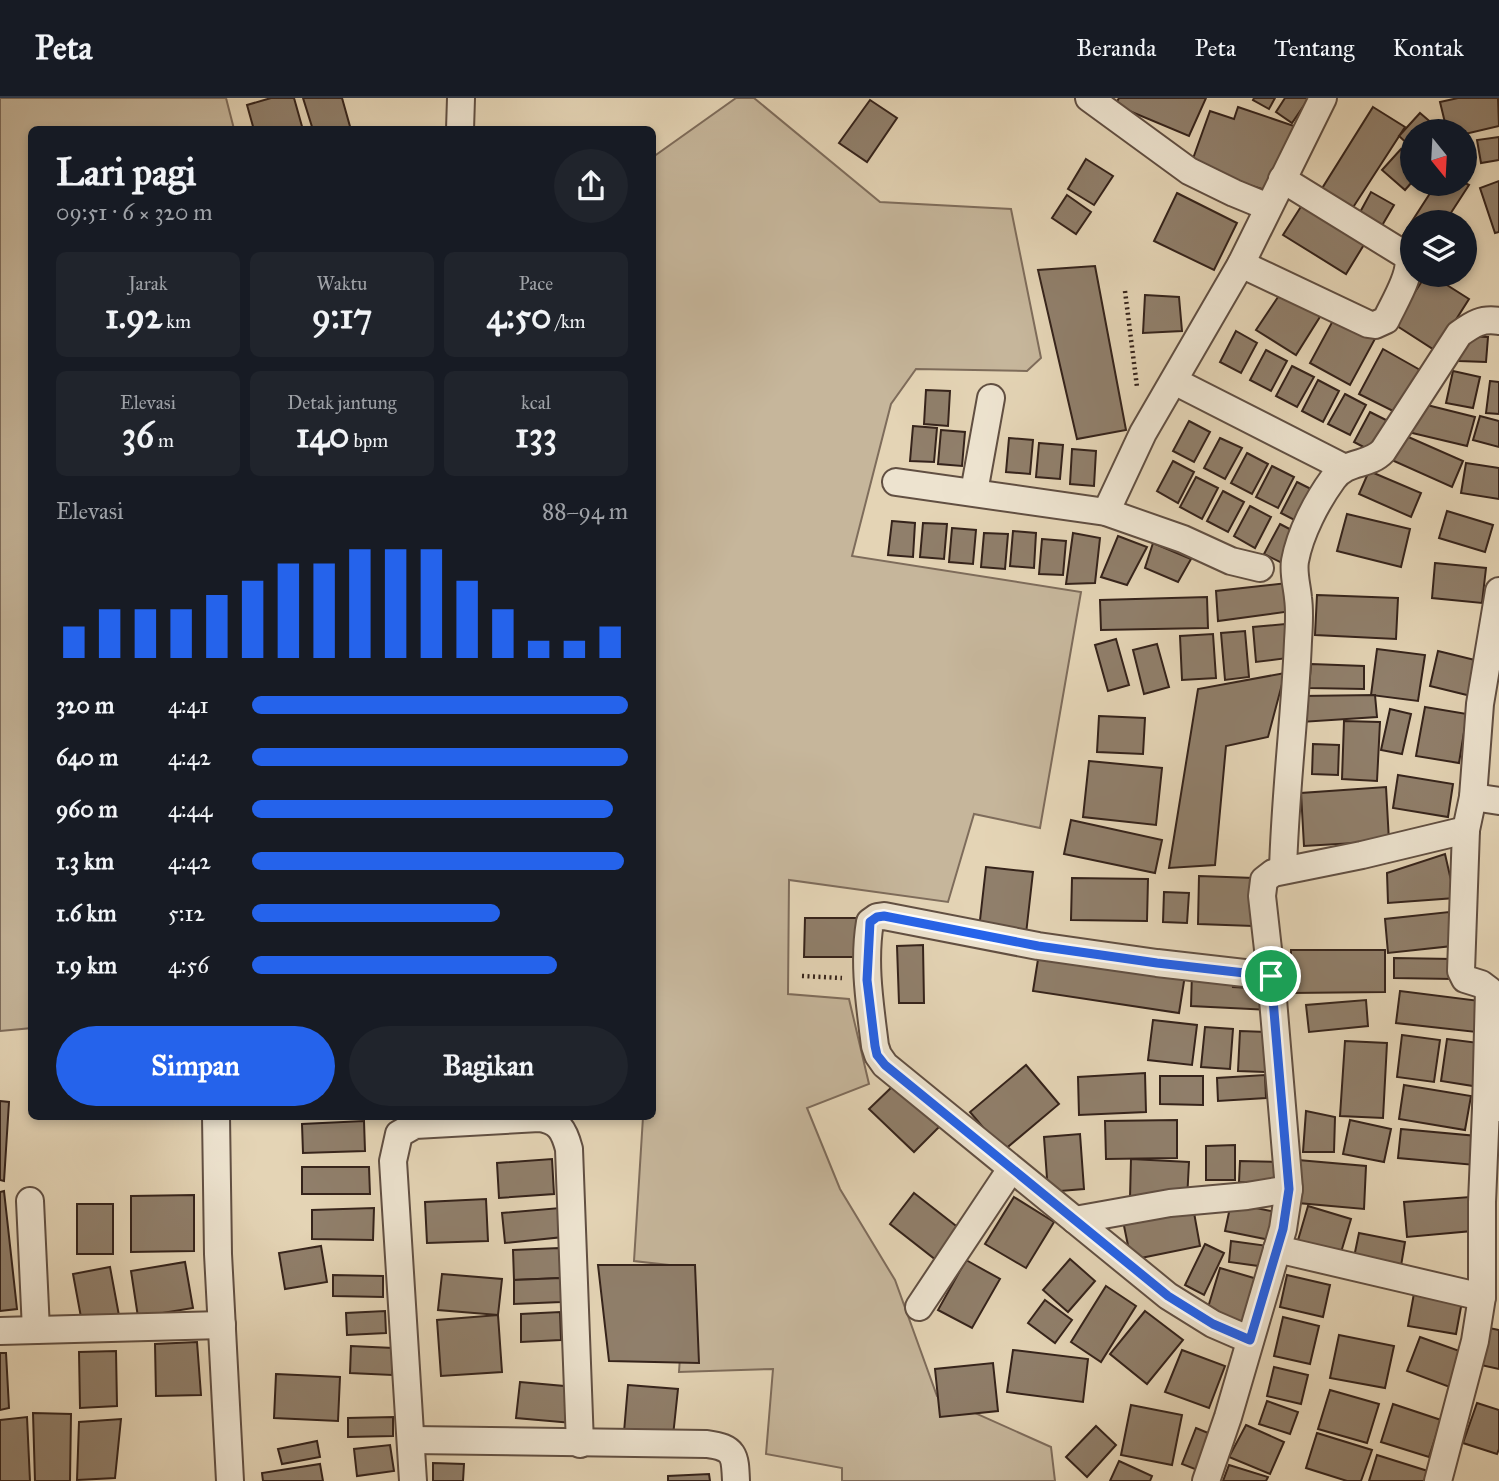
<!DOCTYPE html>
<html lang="id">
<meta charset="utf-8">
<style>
:root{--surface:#171b24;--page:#20242c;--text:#f1f3f6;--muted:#9ea1a6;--line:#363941;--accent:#2563eb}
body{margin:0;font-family:"IM FELL Great Primer",serif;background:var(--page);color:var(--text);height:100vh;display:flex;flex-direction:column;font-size:26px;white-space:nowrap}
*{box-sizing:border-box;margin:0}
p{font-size:23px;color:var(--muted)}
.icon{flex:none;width:38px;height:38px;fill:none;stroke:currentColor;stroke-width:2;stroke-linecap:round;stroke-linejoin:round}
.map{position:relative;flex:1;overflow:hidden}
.panel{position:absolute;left:28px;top:28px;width:628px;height:994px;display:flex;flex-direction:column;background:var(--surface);border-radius:10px;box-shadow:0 4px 10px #0003}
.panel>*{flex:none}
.needle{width:46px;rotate:162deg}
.controls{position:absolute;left:1400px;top:21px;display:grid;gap:14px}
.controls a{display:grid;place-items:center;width:77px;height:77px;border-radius:50%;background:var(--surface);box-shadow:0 4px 10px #0003;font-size:35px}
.pin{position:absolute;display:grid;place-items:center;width:60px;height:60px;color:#fff;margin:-30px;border:4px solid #fff;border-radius:50%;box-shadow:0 2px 7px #0007}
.round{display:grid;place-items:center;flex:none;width:74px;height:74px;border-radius:37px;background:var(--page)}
.head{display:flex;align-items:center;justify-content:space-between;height:119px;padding:0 28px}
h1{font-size:38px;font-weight:700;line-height:52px}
.stats{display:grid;grid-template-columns:repeat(3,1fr);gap:10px;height:119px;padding:7px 28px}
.stats div{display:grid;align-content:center;border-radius:10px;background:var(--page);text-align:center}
.stats b{font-size:35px;font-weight:700}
.stats small{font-size:19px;font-weight:400}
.stats p{font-size:19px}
.chart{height:196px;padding:14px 28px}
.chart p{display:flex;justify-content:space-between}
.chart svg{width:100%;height:126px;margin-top:7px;stroke:var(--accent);stroke-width:6}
.primary-button{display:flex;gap:14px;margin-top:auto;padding:14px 28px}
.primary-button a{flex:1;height:80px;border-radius:42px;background:var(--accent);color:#fff;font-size:28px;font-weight:700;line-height:80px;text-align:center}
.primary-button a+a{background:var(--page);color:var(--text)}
ul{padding:0 28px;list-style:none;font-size:23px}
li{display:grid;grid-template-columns:112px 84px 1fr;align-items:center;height:52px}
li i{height:18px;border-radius:9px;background:var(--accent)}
header{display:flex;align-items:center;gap:42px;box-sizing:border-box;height:98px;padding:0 35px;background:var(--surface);border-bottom:2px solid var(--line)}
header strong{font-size:33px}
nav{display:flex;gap:38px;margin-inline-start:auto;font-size:24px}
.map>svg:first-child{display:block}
.green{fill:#c6b69b;stroke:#7e6c5b;stroke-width:2}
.building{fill:#907f6b;stroke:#35231b;stroke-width:2}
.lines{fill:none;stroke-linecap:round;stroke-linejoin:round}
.street-casing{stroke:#614f42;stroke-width:30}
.path{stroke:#35231b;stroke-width:4.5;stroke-dasharray:2 3.5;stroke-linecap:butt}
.street{stroke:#ede3cf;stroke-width:26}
.route-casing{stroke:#fff;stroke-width:14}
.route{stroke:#2563eb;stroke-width:9}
</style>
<header>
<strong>Peta</strong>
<nav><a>Beranda</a><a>Peta</a><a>Tentang</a><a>Kontak</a></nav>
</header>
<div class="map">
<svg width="1499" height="1383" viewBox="0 0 1499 1383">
<rect width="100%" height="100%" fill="#e4d4b5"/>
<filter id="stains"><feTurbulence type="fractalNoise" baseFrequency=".00286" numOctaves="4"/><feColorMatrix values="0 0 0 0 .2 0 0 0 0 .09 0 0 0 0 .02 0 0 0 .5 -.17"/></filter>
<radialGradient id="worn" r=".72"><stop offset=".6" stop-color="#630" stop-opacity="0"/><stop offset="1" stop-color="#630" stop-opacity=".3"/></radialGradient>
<g class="green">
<path d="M0,0H226L234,31L32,32V930L0,933Z"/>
<path d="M736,0H754L880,104L1011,111L1041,260L1027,273L916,271L891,306L852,458L1081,494L1040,730L974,716L948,804L789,782L788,896L849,901L869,986L807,1010L840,1091L895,1182L937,1298L1051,1349L1055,1383H842V1370L766,1356L773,1271L679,1274L686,1169L634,1163L643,1019L653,1018V59Z"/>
</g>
<g class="building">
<path d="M271,0H294L303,32H254L247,7Z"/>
<path d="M303,0H342L351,32H313Z"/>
<path d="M1119,0H1206L1189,38L1115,7Z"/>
<path d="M1254,0H1275L1269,11L1253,2Z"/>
<path d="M1285,0H1309L1292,25L1276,14Z"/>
<path d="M1458,0H1498L1499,28L1465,36V33H1447L1440,4Z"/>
<path d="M870,2L897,20L867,64L839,45Z"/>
<path d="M1238,9L1297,29L1272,94L1190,69L1210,13L1234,21Z"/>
<path d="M1373,9L1405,29L1352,111L1321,92Z"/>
<path d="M1420,15L1441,33H1412V50L1399,38Z"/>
<path d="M1499,39V62L1481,65L1477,42Z"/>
<path d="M1401,51L1412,62V84L1405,92L1382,72Z"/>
<path d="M1086,61L1113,78L1094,107L1068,91Z"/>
<path d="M1499,83V134L1495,135L1480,90Z"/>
<path d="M1465,85L1469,87L1445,124H1412V153L1398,145L1436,86Z"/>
<path d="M1371,94L1394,107L1380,131L1358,118Z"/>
<path d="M1177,95L1237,125L1214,172L1154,143Z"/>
<path d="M1067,97L1091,114L1076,136L1052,120Z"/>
<path d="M1302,107L1365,145L1346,176L1283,137Z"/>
<path d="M1095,168L1126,332L1077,341L1038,172Z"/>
<path d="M1426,177H1431L1469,201L1436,253L1394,226Z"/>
<path d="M1284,190L1323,214L1296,257L1256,232Z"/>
<path d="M1145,197L1179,199L1182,233L1143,235Z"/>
<path d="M1336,217L1376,239L1350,287L1310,265Z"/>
<path d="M1236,233L1257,245L1241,275L1220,264Z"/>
<path d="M1461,238L1488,239L1486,264L1459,263Z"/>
<path d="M1383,251L1429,277L1403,318L1359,296Z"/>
<path d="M1266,252L1287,263L1271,293L1250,282Z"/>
<path d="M1292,268L1314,279L1297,309L1276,298Z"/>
<path d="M1453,273L1480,279L1473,310L1446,305Z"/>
<path d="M1318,282L1339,293L1323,324L1302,313Z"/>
<path d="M1490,283L1499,284V316L1486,315Z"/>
<path d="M926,292L950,293L948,328L924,326Z"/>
<path d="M1345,296L1366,307L1350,337L1328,326Z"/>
<path d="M1415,304L1475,319L1467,348L1408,334Z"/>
<path d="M1370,314L1392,325L1375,355L1354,344Z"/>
<path d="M1480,318L1499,323V349L1473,342Z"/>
<path d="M1189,323L1210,334L1194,364L1173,353Z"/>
<path d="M913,328L937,330L934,364L910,363Z"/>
<path d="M941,332L965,334L962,368L938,366Z"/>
<path d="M1397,334L1463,363L1452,389L1385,359Z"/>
<path d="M1009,340L1033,342L1030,376L1006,374Z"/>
<path d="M1220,340L1242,350L1225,381L1204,370Z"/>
<path d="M1039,345L1063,347L1060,381L1036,379Z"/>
<path d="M1072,351L1096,353L1094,388L1070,386Z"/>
<path d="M1247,355L1268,366L1252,396L1231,385Z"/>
<path d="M1173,363L1194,374L1178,405L1157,393Z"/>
<path d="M1466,365L1499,370V401L1461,395Z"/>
<path d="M1272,368L1294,379L1278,410L1256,399Z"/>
<path d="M1369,373L1421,395L1411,419L1359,396Z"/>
<path d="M1196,379L1218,390L1202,421L1180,409Z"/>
<path d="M1297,384L1319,395L1302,426L1281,415Z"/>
<path d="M1223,393L1244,404L1228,434L1207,423Z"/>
<path d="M1250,408L1271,419L1255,450L1234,438Z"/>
<path d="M1447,413L1493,427L1485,454L1439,440Z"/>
<path d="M1347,416L1410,431L1401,469L1337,453Z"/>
<path d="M892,423L915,425L913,459L888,457Z"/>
<path d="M923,425L947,426L944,461L920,459Z"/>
<path d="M1280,426L1301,437L1286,467L1264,456Z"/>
<path d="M952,430L976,432L973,466L949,464Z"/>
<path d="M1013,433L1036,435L1034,470L1010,468Z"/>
<path d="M984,435L1008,436L1005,471L981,469Z"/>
<path d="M1073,435L1100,440L1095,485L1066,486Z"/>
<path d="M1118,438L1147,449L1127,487L1101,479Z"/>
<path d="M1042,441L1066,443L1063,477L1039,476Z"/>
<path d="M1153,445L1191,461L1178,484L1145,470Z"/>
<path d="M1435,465L1486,470L1482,505L1432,500Z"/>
<path d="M1287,485L1292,513L1218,523L1216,493Z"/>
<path d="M1317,497L1398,500L1396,541L1315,537Z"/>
<path d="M1207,499L1208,530L1101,532L1100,502Z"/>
<path d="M1285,526L1288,560L1256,564L1253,529Z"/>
<path d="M1245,533L1249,579L1225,582L1221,535Z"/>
<path d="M1213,536L1216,580L1182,582L1180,538Z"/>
<path d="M1116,541L1129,587L1108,593L1095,547Z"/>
<path d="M1157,546L1169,589L1144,596L1133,552Z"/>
<path d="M1377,551L1425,557L1418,603L1371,597Z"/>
<path d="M1438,553L1479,563L1471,598L1430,588Z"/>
<path d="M1311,566L1364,568V591L1309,590Z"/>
<path d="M1285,575L1268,639L1226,648L1215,767L1169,770L1198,591Z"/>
<path d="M1375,597L1377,619L1301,624V598Z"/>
<path d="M1425,609L1467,616L1459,665L1416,658Z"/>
<path d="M1390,611L1411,616L1402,656L1381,652Z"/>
<path d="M1099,618L1145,620L1143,656L1097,654Z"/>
<path d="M1344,623L1380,624L1377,683L1342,681Z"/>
<path d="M1313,646L1339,647L1338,677L1312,676Z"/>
<path d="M1089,663L1162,670L1156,727L1083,719Z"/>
<path d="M1398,677L1453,686L1448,719L1393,710Z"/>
<path d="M1386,689L1389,743L1304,748L1301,695Z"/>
<path d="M1071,722L1162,742L1155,775L1064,756Z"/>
<path d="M1445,756L1455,800L1388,805L1387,775Z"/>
<path d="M986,769L1033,774L1026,836L979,831Z"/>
<path d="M1199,778L1254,780L1253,828L1198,826Z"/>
<path d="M1072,780L1148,781L1147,823L1071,822Z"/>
<path d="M1164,794L1189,795L1187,825L1163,824Z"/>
<path d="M1449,814L1452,848L1388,855L1385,821Z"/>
<path d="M805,820H859V859H804Z"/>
<path d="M923,847L924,905H899L897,848Z"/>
<path d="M1291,852H1385V894L1291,895Z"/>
<path d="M1039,855L1185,877L1179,915L1033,893Z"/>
<path d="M1394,860L1453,861L1452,881L1394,880Z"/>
<path d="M1192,874L1234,877L1233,889L1271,891L1270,912L1191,908Z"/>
<path d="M1400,893L1480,903L1476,934L1396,925Z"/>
<path d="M1366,902L1368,928L1309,934L1306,907Z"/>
<path d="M1153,922L1197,927L1192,967L1148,962Z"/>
<path d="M1205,929L1233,931L1230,971L1201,969Z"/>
<path d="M1240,933L1267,934L1265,974L1238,973Z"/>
<path d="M1402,937L1440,942L1434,984L1397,979Z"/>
<path d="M1447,941L1479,945L1473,988L1441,983Z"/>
<path d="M1345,943L1387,945L1383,1020L1340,1018Z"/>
<path d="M1026,967L1059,1006L1003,1053L970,1014Z"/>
<path d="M1145,975L1146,1014L1079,1017L1078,979Z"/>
<path d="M1265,977L1266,1000L1218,1003L1217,980Z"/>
<path d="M1160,978H1203V1007L1160,1006Z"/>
<path d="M895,986L939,1029L914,1054L869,1011Z"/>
<path d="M1404,987L1471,998L1465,1032L1399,1021Z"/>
<path d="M0,1003L9,1004L4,1083L0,1082Z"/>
<path d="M1306,1013L1335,1019L1334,1054H1303Z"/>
<path d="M1177,1022V1060L1106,1061L1105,1023Z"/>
<path d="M1350,1022L1391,1031L1384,1064L1343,1056Z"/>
<path d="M364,1023L365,1053L303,1055L302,1026Z"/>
<path d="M1401,1031L1477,1038L1475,1067L1398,1060Z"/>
<path d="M1080,1036L1084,1091L1048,1094L1044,1039Z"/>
<path d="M1235,1047V1082H1206V1048Z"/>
<path d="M552,1061L554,1096L499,1100L497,1065Z"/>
<path d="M1131,1061L1189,1064L1187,1102L1130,1100Z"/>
<path d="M1298,1062L1366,1068L1364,1111L1298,1105Z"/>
<path d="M1240,1063L1278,1064L1277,1085L1239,1084Z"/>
<path d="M302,1069H369L370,1096H302Z"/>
<path d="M4,1093L17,1211L0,1213V1094Z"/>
<path d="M914,1095L960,1131L936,1162L890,1126Z"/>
<path d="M194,1097V1153L131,1154V1098Z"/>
<path d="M1014,1099L1054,1124L1026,1170L985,1146Z"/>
<path d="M1470,1099L1472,1133L1407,1139L1404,1104Z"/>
<path d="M486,1101L488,1143L427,1145L425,1104Z"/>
<path d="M1231,1105L1276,1114L1270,1142L1225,1133Z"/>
<rect x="77" y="1106" width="36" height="50"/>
<path d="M1308,1108L1351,1121L1339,1161L1296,1149Z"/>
<path d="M1193,1109L1200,1148L1131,1162L1123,1123Z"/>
<path d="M374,1110L373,1142L312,1141V1112Z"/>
<path d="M560,1110L563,1139L505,1145L502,1115Z"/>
<path d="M1359,1135L1405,1144L1400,1174L1353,1164Z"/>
<path d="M1231,1143L1268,1148L1266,1169L1229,1164Z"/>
<path d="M1205,1146L1224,1155L1204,1197L1185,1187Z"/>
<path d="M321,1148L327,1184L285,1191L279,1155Z"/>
<path d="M559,1150L561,1180L514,1182L513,1152Z"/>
<path d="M1070,1161L1095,1183L1068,1214L1043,1192Z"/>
<path d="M966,1162L1000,1181L972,1230L938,1212Z"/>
<path d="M185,1164L193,1210L138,1219L131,1173Z"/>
<path d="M598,1167H695L699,1265L609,1263Z"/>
<path d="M110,1169L120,1223L83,1230L73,1176Z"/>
<path d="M1220,1170L1264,1183L1250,1229L1206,1216Z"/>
<path d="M442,1176L502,1181L498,1217L438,1212Z"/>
<path d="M333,1177L383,1178V1199L333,1198Z"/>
<path d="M1287,1177L1330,1187L1323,1219L1280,1209Z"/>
<path d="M561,1180V1204L514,1206V1182Z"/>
<path d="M1106,1188L1136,1208L1101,1264L1071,1244Z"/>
<path d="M1415,1190L1463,1198L1456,1236L1408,1228Z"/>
<path d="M1045,1202L1072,1222L1055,1245L1028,1225Z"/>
<path d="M385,1213L386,1235L347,1237L346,1215Z"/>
<path d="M1145,1213L1183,1242L1147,1286L1110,1256Z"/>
<path d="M560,1214L561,1242L521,1244V1216Z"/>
<path d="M498,1217L502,1274L441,1278L437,1222Z"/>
<path d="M1283,1219L1319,1228L1310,1266L1274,1258Z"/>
<path d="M1489,1230L1499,1232V1271L1481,1267Z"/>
<path d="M1339,1237L1394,1248L1385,1290L1330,1280Z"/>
<path d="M1420,1239L1468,1256L1455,1291L1407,1273Z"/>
<path d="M197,1244L201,1297L156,1298L155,1246Z"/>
<path d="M351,1248L393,1250L392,1277L350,1275Z"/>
<path d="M1013,1252L1088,1261L1083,1304L1007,1294Z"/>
<path d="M1182,1252L1225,1268L1209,1310L1165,1294Z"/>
<path d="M116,1253L117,1308L80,1310L79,1254Z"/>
<path d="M0,1255H6L9,1310L0,1312Z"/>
<path d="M993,1265L998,1313L940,1319L935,1271Z"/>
<path d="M1274,1269L1308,1277L1301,1306L1267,1298Z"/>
<path d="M276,1276L340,1279L338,1323L274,1320Z"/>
<path d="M520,1284L575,1289L572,1325L516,1320Z"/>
<path d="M628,1287L678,1291L673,1338L624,1334Z"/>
<path d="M1330,1292L1379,1306L1367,1345L1318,1331Z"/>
<path d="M1267,1303L1298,1314L1290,1336L1259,1326Z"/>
<path d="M1477,1305L1499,1312V1351L1497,1356L1463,1345Z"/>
<path d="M1393,1306L1441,1322L1429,1359L1381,1344Z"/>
<path d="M1131,1307L1182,1317L1172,1367L1121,1357Z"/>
<path d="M33,1315L71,1316L70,1383H35Z"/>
<path d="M27,1319L30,1383H0V1322Z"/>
<path d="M393,1319V1338L348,1339V1320Z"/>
<path d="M121,1321L115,1380L77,1382L79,1324Z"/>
<path d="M1246,1327L1284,1344L1270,1376L1229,1359Z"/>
<path d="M1096,1328L1116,1347L1087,1379L1066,1359Z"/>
<path d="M1196,1330L1218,1339L1205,1375L1182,1366Z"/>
<path d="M1317,1335L1372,1352L1361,1383H1347L1306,1370Z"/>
<path d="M317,1343L320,1359L282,1366L278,1351Z"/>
<path d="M390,1347L394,1373L357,1378L354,1351Z"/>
<path d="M1377,1357L1431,1374L1429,1383H1369Z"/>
<path d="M1119,1363L1152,1378L1150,1383H1110Z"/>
<path d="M433,1365L464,1366L463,1383H433Z"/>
<path d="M320,1366L323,1383H263L262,1375Z"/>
<path d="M1229,1367L1268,1379L1266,1383H1223Z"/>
<path d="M709,1376L710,1383H668V1378Z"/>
</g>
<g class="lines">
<g class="street-casing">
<g id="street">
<path d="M1089,0L1189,73L1234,95L1268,109"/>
<path d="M460,32L461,0"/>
<path d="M1241,166L1368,226L1375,227L1386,222C1393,206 1414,174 1407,158L1282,81"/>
<path d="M1174,283L1341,368"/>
<path d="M896,384L1106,414L1183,441L1231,463L1260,470"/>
<path d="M974,394L991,300"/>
<path d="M1106,414L1143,335L1241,166L1323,0"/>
<path d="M1473,699L1499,703"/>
<path d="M1283,772C1285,696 1295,619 1298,543C1299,528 1300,514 1298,500C1297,488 1293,475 1295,463C1300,435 1317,403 1333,381C1348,361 1368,369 1383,353L1459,236C1473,226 1482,220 1499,223"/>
<path d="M1486,1010L1489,892L1481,886L1465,881L1461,873L1466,732L1473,699L1480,606L1499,493"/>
<path d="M216,1018L218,1156L230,1383"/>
<path d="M30,1103L36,1232"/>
<path d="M1075,1122L1170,1105L1247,1098L1289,1091"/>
<path d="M1277,1151L1482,1199"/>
<path d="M919,1209L1011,1071"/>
<path d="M0,1233L222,1227"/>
<path d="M1250,1242L1213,1226L1168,1198L885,967L878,957L875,948C870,907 863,865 870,824L877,819L884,818L1038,848L1157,865L1271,878"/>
<path d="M412,1342L707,1346C735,1350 735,1357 736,1383"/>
<path d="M413,1383L393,1063L399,1036L415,1027L539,1020C559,1023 564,1032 569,1051L580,1346"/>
<path d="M1206,1383L1228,1319L1283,1131L1289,1091L1271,878L1262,798L1264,782L1273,775L1362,757L1466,732"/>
<path d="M1438,1383L1475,1243L1482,1199V1104L1486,1010H1499"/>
</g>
</g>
<g class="path">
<path d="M1125,193L1137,289"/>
<path d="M802,878L842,880"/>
</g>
<use href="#street" class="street"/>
</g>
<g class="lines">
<g class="route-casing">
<path id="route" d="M884,818L1038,848L1157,865L1271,878L1289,1091L1283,1131L1250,1242L1213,1226L1168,1198L885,967L877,957L875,948L867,882L870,824L877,819Z"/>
</g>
<use href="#route" class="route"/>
</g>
<rect width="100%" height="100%" filter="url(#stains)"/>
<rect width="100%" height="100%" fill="url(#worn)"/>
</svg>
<div class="controls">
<a><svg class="needle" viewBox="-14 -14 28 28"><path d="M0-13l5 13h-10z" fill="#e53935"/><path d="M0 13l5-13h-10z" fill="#9ea1a6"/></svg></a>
<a><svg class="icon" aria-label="layers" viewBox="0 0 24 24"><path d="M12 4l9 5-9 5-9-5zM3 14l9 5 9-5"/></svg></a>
</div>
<div class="pin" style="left:1271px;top:878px;background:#1e9e55"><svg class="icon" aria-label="arrive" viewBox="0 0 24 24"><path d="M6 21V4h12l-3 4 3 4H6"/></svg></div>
<section class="panel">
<div class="head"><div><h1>Lari pagi</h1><p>09:51 · 6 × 320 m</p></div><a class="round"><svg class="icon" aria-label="share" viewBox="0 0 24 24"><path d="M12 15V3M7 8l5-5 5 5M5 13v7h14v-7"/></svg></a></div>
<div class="stats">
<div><p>Jarak</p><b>1.92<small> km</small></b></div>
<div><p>Waktu</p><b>9:17</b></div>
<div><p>Pace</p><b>4:50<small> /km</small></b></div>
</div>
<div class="stats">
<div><p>Elevasi</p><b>36<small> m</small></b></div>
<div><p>Detak jantung</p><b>140<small> bpm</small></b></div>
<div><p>kcal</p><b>133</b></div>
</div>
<div class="chart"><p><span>Elevasi</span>88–94 m</p>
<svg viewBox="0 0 160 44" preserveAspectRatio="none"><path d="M5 44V33M15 44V27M25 44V27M35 44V27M45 44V22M55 44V17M65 44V11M75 44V11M85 44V6M95 44V6M105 44V6M115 44V17M125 44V27M135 44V38M145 44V38M155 44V33"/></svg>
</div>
<ul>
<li><b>320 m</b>4:41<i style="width:100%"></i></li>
<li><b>640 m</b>4:42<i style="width:100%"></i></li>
<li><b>960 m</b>4:44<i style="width:96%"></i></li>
<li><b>1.3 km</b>4:42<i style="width:99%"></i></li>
<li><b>1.6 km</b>5:12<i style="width:66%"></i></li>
<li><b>1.9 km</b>4:56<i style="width:81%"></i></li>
</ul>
<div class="primary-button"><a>Simpan</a><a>Bagikan</a></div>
</section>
</div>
